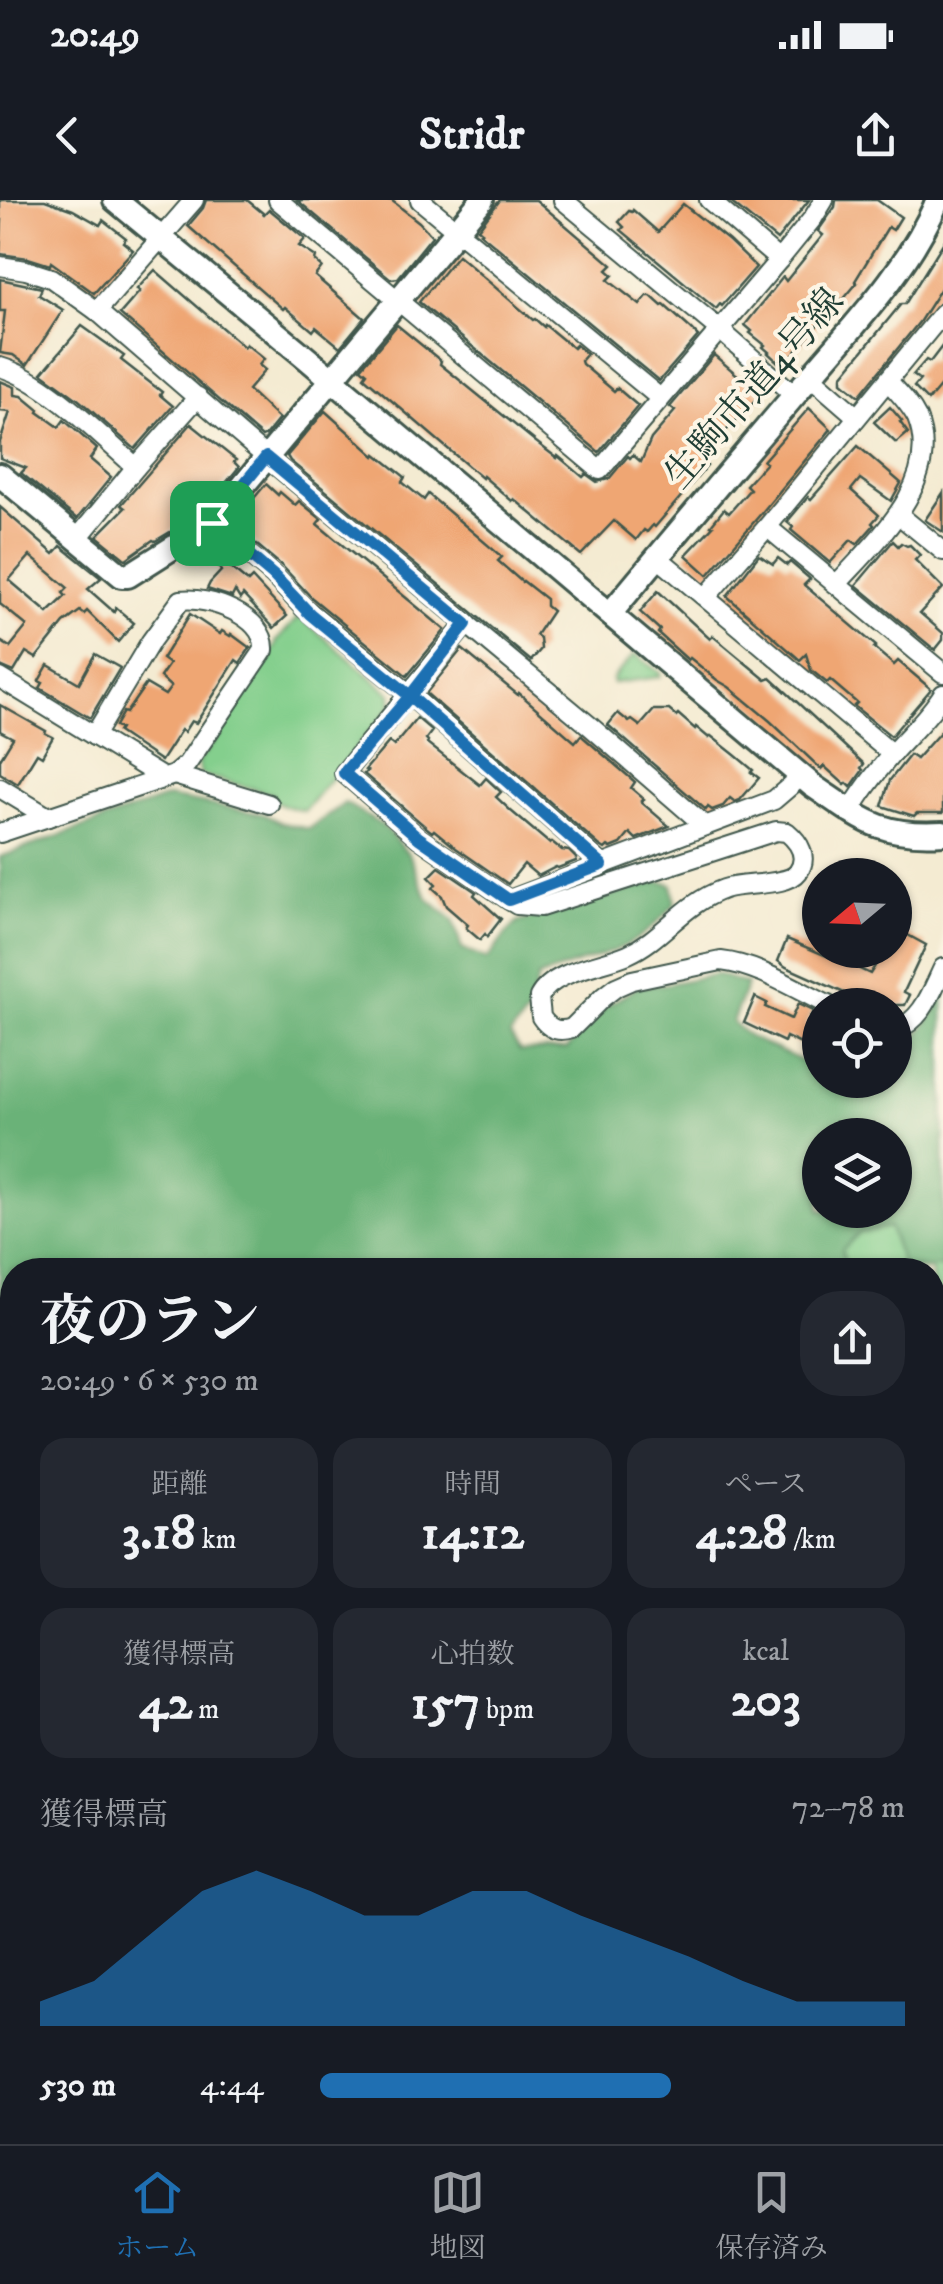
<!DOCTYPE html>
<html lang="ja">
<meta charset="utf-8">
<style>
:root{--surface:#171b24;--page:#242831;--text:#f1f3f6;--muted:#9ea1a6;--line:#363941;--accent:#1f6fb2}
body{margin:0;font-family:"IM FELL DW Pica","Noto Serif JP",serif;background:var(--page);color:var(--text);height:100vh;display:flex;flex-direction:column;font-size:38px;white-space:nowrap}
*{box-sizing:border-box;margin:0}
p{font-size:32px;color:var(--muted)}
.icon{flex:none;width:55px;height:55px;fill:none;stroke:currentColor;stroke-width:2;stroke-linecap:round;stroke-linejoin:round}
.map{position:relative;flex:1;overflow:hidden}
.side{position:absolute;left:0px;top:1058px;width:945px;height:888px;display:flex;flex-direction:column;background:var(--surface);border-radius:40px 40px 0 0;box-shadow:0 2px 8px #0004}
.side>*{flex:none}
.needle{width:65px;rotate:251deg}
.controls{position:absolute;left:802px;top:658px;display:grid;gap:20px}
.controls a{display:grid;place-items:center;width:110px;height:110px;border-radius:50%;background:var(--surface);box-shadow:0 2px 8px #0004;font-size:50px}
.pin{position:absolute;display:grid;place-items:center;width:85px;height:85px;color:#fff;margin:-42px;border-radius:20px;box-shadow:0 5px 15px #0006}
.round{display:grid;place-items:center;flex:none;width:105px;height:105px;border-radius:40px;background:var(--page)}
.head{display:flex;align-items:center;justify-content:space-between;height:170px;padding:0 40px}
h1{font-size:55px;font-weight:700;line-height:75px}
.stats{display:grid;grid-template-columns:repeat(3,1fr);gap:15px;height:170px;padding:10px 40px}
.stats div{display:grid;align-content:center;border-radius:25px;background:var(--page);text-align:center}
.stats b{font-size:50px;font-weight:700}
.stats small{font-size:28px;font-weight:400}
.stats p{font-size:28px}
.chart{height:280px;padding:20px 40px}
.chart p{display:flex;justify-content:space-between}
.chart svg{width:100%;height:180px;margin-top:10px;fill:var(--accent);opacity:.7}
ul{padding:0 40px;list-style:none;font-size:32px}
li{display:grid;grid-template-columns:160px 120px 1fr;align-items:center;height:75px}
li i{height:25px;border-radius:12px;background:var(--accent)}
.status{display:flex;justify-content:space-between;align-items:center;height:70px;padding:0 50px;background:var(--surface);direction:ltr}
.status svg{height:28px;fill:currentColor}
header{display:flex;justify-content:space-between;align-items:center;height:130px;padding:0 40px;background:var(--surface);font-size:45px;font-weight:700}
.tabs{display:flex;justify-content:space-around;align-items:center;height:140px;border-top:2px solid var(--line);background:var(--surface);font-size:28px;color:var(--muted)}
.tabs a{display:grid;justify-items:center;gap:5px}
.tabs .active{color:var(--accent)}
.map>svg:first-child{display:block}
.green{fill:#84cf8d;stroke:#528660;stroke-width:2.5}
.forest{fill:#6bb278;stroke:#457856;stroke-width:2.5;fill-rule:evenodd}
.water{fill:#80bdf3;stroke:#507d94;stroke-width:2.5}
.building{fill:#efa673;fill-rule:evenodd}
.lines{fill:none;stroke-linecap:round;stroke-linejoin:round}
.minor-casing{stroke:#3f574c;stroke-width:22}
.tertiary-casing{stroke:#3f574c;stroke-width:28}
.minor{stroke:#fff;stroke-width:18}
.tertiary{stroke:#fff;stroke-width:22}
.route-casing{stroke:#fff;stroke-width:20}
.route{stroke:#1f6fb2;stroke-width:12}
.labels{text-anchor:middle;dominant-baseline:central;stroke-width:8;stroke-linejoin:round;paint-order:stroke}
.street-label{font-size:38px;fill:#1f3d34;stroke:#fcf5e5}
</style>
<div class="status"><b>20:49</b><svg viewBox="0 0 49 12"><path d="M0 12V9h3v3zM5 12V6h3v6zM10 12V3h3v9zM15 12V0h3v12zM26 1h20v11H26zM47 4h2v5h-2z"/></svg></div>
<header><svg class="icon" aria-label="back" viewBox="0 0 24 24"><path d="M15 5l-7 7 7 7"/></svg>Stridr<svg class="icon" aria-label="share" viewBox="0 0 24 24"><path d="M12 15V3M7 8l5-5 5 5M5 13v7h14v-7"/></svg></header>
<div class="map">
<svg width="943" height="1944" viewBox="0 0 943 1944">
<rect width="100%" height="100%" fill="#fcf5e5"/>
<filter id="ink" filterUnits="userSpaceOnUse"><feTurbulence type="fractalNoise" baseFrequency=".01" numOctaves="2"/><feDisplacementMap in="SourceGraphic" scale="20" xChannelSelector="R" yChannelSelector="G"/><feConvolveMatrix kernelMatrix="1 2 1 2 8 2 1 2 1" color-interpolation-filters="sRGB"/></filter>
<filter id="wash" filterUnits="userSpaceOnUse"><feTurbulence type="fractalNoise" baseFrequency=".0048" numOctaves="4" result="noise"/><feDisplacementMap in="SourceGraphic" scale="40" xChannelSelector="R" yChannelSelector="G"/><feGaussianBlur stdDeviation="2.25" result="paint"/><feColorMatrix in="noise" values="0 0 0 0 0 0 0 0 0 0 0 0 0 0 0 0 0 1.4 0 .05"/><feComposite in="paint" operator="in"/></filter>
<g filter="url(#wash)">
<rect width="100%" height="100%" fill="#f4ebd2"/>
<g class="green">
<path d="M299,416L391,494L392,505L304,611L285,606L272,600L273,594L201,575L197,563L217,538L277,444L276,442Z"/>
<path d="M635,454L660,473V477L613,483L612,479Z"/>
<path d="M943,872V1259L933,1266L932,1070H822L823,1038L895,1010V880Z"/>
</g>
<g class="forest">
<path d="M168,597L263,614L282,623L309,629L345,603L383,626L410,656L427,698L453,720L462,749L487,760L506,734L518,722L659,681L672,684L675,704C660,721 641,739 620,748C593,760 565,766 538,778L529,812L510,835L520,851L567,849L603,808L639,786L666,784L717,774L747,784L732,822L749,837L820,869V880H895V844L908,846L935,812L943,792V1067L903,1066L889,1027L859,1033L842,1050L847,1070H12V1285L0,1288V657ZM820,935H895V1010H820Z"/>
<path d="M933,1292L943,1297V1712H932Z"/>
<path d="M0,1460H12V1932H438L440,1934L433,1944H0Z"/>
</g>
<path class="water" d="M12,1285V1460H0V1288Z"/>
<g id="blocks">
<g class="building">
<path d="M0,0H45L73,10L100,25L103,20L126,38L123,42L133,50L94,93L51,62L50,65L28,58L0,54L2,20H0Z"/>
<path d="M206,0H247L264,14L269,9L305,39L299,46L316,57L315,61L322,67L315,76L364,118L340,147L316,127L313,131L285,107L283,109L188,26L203,8Z"/>
<path d="M297,0H391L419,22L432,36L398,78L391,79Z"/>
<path d="M500,0H536L612,65L607,70L613,75L608,80L640,105L647,96H651L662,106L664,105L691,129L698,136L659,181L480,33L482,32L478,29Z"/>
<path d="M728,0H809L777,40Z"/>
<path d="M836,0H877L901,17L893,30L888,27L855,81L857,83L842,101L839,98L786,164L781,161L779,163L768,153L769,152L763,147L765,145L750,133L752,131L745,125L783,77L786,81L823,35L818,31L835,7Z"/>
<path d="M683,4L729,41L756,67L722,106L720,104L716,109L621,30L624,27L619,22L629,11L632,12L633,10L658,32Z"/>
<path d="M943,43V85L920,121L859,196L842,182V176L901,104H905Z"/>
<path d="M458,55L533,120L535,119L544,127L545,125L573,148L576,145L587,154L581,161L582,164L614,191L617,188L638,206L599,252L419,102Z"/>
<path d="M155,70L244,147L246,144L264,159L259,165L265,170L248,190L279,219L266,235L262,237L120,114L140,91L137,89Z"/>
<path d="M0,79L42,88L39,95L63,110L27,165L13,155L0,153L5,111H0Z"/>
<path d="M397,125L441,161L440,164L536,242L557,258L558,256L583,277L586,274L597,282L609,279L628,256L630,258L633,255L641,262L651,239L675,211L670,207L714,155L761,195L721,236L724,239L712,253L713,254L705,264L707,266L655,327L653,325L647,332L644,330L636,340L614,321L581,355L514,299L512,301L483,276L482,278L364,177L367,173L361,168Z"/>
<path d="M82,126L124,156L121,160L162,192L160,195L173,206L135,249L79,200L42,173Z"/>
<path d="M943,145V183L928,201L914,187L920,180L913,175L926,160L930,162Z"/>
<path d="M0,181L15,187V195L22,196L39,210L38,212L59,227L64,220L97,249L90,259L111,277L77,319L21,273L26,268L0,258V242L10,212L0,211Z"/>
<path d="M890,207L902,221L900,222L908,233L896,243L874,222Z"/>
<path d="M809,208L831,229L759,316L708,375L686,355L713,326L711,325L724,309L729,313L750,289L746,285L766,263L763,261Z"/>
<path d="M325,211L375,256L376,254L405,277L402,282L424,300L428,294L475,334L502,357L498,361L522,382L523,381L546,399V406L552,411L536,435L540,438L541,449L531,461L290,261L287,256Z"/>
<path d="M191,224L236,260L234,262L239,267L202,312L197,315L191,310L175,329L155,341L153,340L126,359L124,358L97,336L125,308L121,305Z"/>
<path d="M858,246L901,283L891,301L860,279L851,290L879,315L872,323L874,325L857,344L851,340L830,363L791,330L793,327L787,322L808,297L811,299Z"/>
<path d="M266,284L278,295L280,292L295,305L299,301L321,319L317,324L445,430L407,476L312,398L282,366L232,324Z"/>
<path d="M943,293V332L925,320Z"/>
<path d="M0,307L54,354L61,346L101,378L88,389L114,412L116,408L134,423L118,442L87,411L84,414L80,411L64,423L36,458L26,452L14,472L0,466V441L10,447L27,426L0,404ZM30,356L68,388L63,393L66,396L48,413L9,380Z"/>
<path d="M893,341L898,346L901,343L907,346L910,345L920,355L915,360L943,388L920,413L943,433V440L935,450L856,385Z"/>
<path d="M215,355L248,382L252,378L287,416L274,428L243,395L240,399L235,391L232,397L207,389L210,383L221,371L213,357Z"/>
<path d="M759,355L773,364L778,358L787,365L790,362L810,379L804,385L876,446L874,448L894,465L898,461L931,489L891,536L854,506L857,503L830,480L827,483L811,470L806,454L800,460L727,396Z"/>
<path d="M658,391L710,439L713,436L766,480L771,478L864,564L861,568L863,570L851,587L847,583L845,585L824,566L821,569L770,521L729,487L717,480L690,458L688,460L658,433L660,430L640,412Z"/>
<path d="M190,414L220,434L222,431L230,436L231,434L250,448L240,463L236,460L196,523L191,521L184,532L181,530L161,561L118,532L120,529L115,526L123,512L126,513L146,484L165,495L171,487L160,477L169,464L162,459Z"/>
<path d="M462,449L518,495L519,493L575,542L581,535L583,537L635,582L631,588L644,599L641,602L669,626L636,639L630,633L621,644L611,648L608,646L605,649L599,645L427,494V492Z"/>
<path d="M95,454L120,468L90,518L40,488L43,483L39,481L48,465L79,483Z"/>
<path d="M0,505L46,531L45,533L53,537L42,556L37,553L18,584L0,573V559L13,538L0,531Z"/>
<path d="M654,510H669L676,516L678,514L695,529L696,527L709,538L711,536L735,555L753,570L751,572L759,578L740,600L735,602L730,598L723,606L712,610L708,607L706,610L608,525L618,513L629,522L632,520L640,526Z"/>
<path d="M417,518L432,531L426,539L428,541L427,543L480,585L486,578L501,592L496,597L511,611L550,644L552,642L562,650L569,651L577,659L576,661L558,668L556,667L538,676L524,664L508,684L456,648L434,630L432,632L427,628L364,574L367,571L365,570L389,542L394,546Z"/>
<path d="M943,529V613H917L914,616L882,606L890,580L910,555L916,559Z"/>
<path d="M439,667L476,692L474,695L501,719L487,737L485,734L480,740L466,728L468,725L446,706L442,696L433,688L436,684L429,677Z"/>
<path d="M895,728L926,745L904,792L910,795L905,805H871L786,767L778,761L787,739L831,758L832,756L870,774L885,750H895Z"/>
<path d="M755,797L767,803L765,807L791,819L798,804L813,811L806,826L820,833V853L786,837L784,842L744,823Z"/>
</g>
</g>
</g>
<g filter="url(#ink)">
<use href="#blocks" fill-opacity="0" stroke="#3f574c" stroke-width="2.5"/>
<g class="lines">
<g class="minor-casing">
<g id="minor">
<path d="M278,0L600,270L779,60L813,18L824,0"/>
<path d="M420,0L660,198"/>
<path d="M563,0L720,130L794,195"/>
<path d="M709,0L779,60"/>
<path d="M0,66L26,70L51,78L97,111L266,257L591,527L704,625"/>
<path d="M97,111L194,0"/>
<path d="M0,167C46,180 99,235 136,267"/>
<path d="M810,176L856,216"/>
<path d="M899,315L943,351"/>
<path d="M212,323L274,376L303,407L410,495L603,665"/>
<path d="M767,327L943,473"/>
<path d="M77,339L136,267L198,197"/>
<path d="M657,357L892,554"/>
<path d="M837,384C875,342 943,282 917,218C910,204 899,193 888,181"/>
<path d="M706,397L767,327L943,113"/>
<path d="M466,424L344,573L419,638L509,700L774,600L802,576"/>
<path d="M0,478L163,578"/>
<path d="M174,575L269,604"/>
<path d="M0,588L48,617"/>
<path d="M849,613C861,592 876,573 891,555C909,534 929,517 943,494"/>
<path d="M0,633L174,575L187,564L264,450C266,416 208,396 181,400L151,441L94,536"/>
<path d="M509,700L517,705L541,707L776,631L787,632C799,642 809,657 798,672C787,687 743,682 724,689C682,704 664,738 628,754C601,766 553,770 539,797L541,817C549,829 558,833 572,828L603,797L616,787L632,780L721,761C758,765 795,789 828,805"/>
<path d="M895,830C922,821 931,793 943,768"/>
</g>
</g>
<g class="tertiary-casing">
<g id="tertiary">
<path d="M115,0L303,155L813,586C862,619 879,637 943,633"/>
<path d="M0,275L122,376H128L212,323L482,0"/>
<path d="M610,414C672,339 735,265 798,191C849,130 906,74 938,0"/>
</g>
</g>
<use href="#minor" class="minor"/>
<use href="#tertiary" class="tertiary"/>
</g>
</g>
<g class="lines" filter="url(#ink)">
<g class="route-casing">
<path id="route" d="M212,323L274,376L310,414L410,496L344,573L419,638L509,700L602,665L410,496L466,424L266,257L212,323"/>
</g>
<use href="#route" class="route"/>
</g>
<g class="labels">
<g class="street-label">
<text transform="translate(755 189) rotate(-49)">生駒市道4号線</text>
</g>
</g>
</svg>
<div class="controls">
<a><svg class="needle" viewBox="-14 -14 28 28"><path d="M0-13l5 13h-10z" fill="#e53935"/><path d="M0 13l5-13h-10z" fill="#9ea1a6"/></svg></a>
<a><svg class="icon" aria-label="locate" viewBox="0 0 24 24"><circle cx="12" cy="12" r="6"/><path d="M12 2v4M12 18v4M2 12h4M18 12h4"/></svg></a>
<a><svg class="icon" aria-label="layers" viewBox="0 0 24 24"><path d="M12 4l9 5-9 5-9-5zM3 14l9 5 9-5"/></svg></a>
</div>
<div class="pin" style="left:212px;top:323px;background:#1e9e55"><svg class="icon" aria-label="arrive" viewBox="0 0 24 24"><path d="M6 21V4h12l-3 4 3 4H6"/></svg></div>
<section class="side">
<div class="head"><div><h1>夜のラン</h1><p>20:49 · 6 × 530 m</p></div><a class="round"><svg class="icon" aria-label="share" viewBox="0 0 24 24"><path d="M12 15V3M7 8l5-5 5 5M5 13v7h14v-7"/></svg></a></div>
<div class="stats">
<div><p>距離</p><b>3.18<small> km</small></b></div>
<div><p>時間</p><b>14:12</b></div>
<div><p>ペース</p><b>4:28<small> /km</small></b></div>
</div>
<div class="stats">
<div><p>獲得標高</p><b>42<small> m</small></b></div>
<div><p>心拍数</p><b>157<small> bpm</small></b></div>
<div><p>kcal</p><b>203</b></div>
</div>
<div class="chart"><p><span>獲得標高</span>72–78 m</p>
<svg viewBox="0 0 160 44" preserveAspectRatio="none"><path d="M0 44V38L10 33L20 22L30 11L40 6L50 11L60 17L70 17L80 11L90 11L100 17L110 22L120 27L130 33L140 38L150 38L160 38V44z"/></svg>
</div>
<ul>
<li><b>530 m</b>4:44<i style="width:60%"></i></li>
</ul>
</section>
</div>
<nav class="tabs">
<a class="active"><svg class="icon" aria-label="home" viewBox="0 0 24 24"><path d="M3 11l9-7 9 7M6 9v11h12V9"/></svg>ホーム</a>
<a><svg class="icon" aria-label="map" viewBox="0 0 24 24"><path d="M3 6l6-2 6 2 6-2v14l-6 2-6-2-6 2zM9 4v14M15 6v14"/></svg>地図</a>
<a><svg class="icon" aria-label="saved" viewBox="0 0 24 24"><path d="M7 4h10v16l-5-4-5 4z"/></svg>保存済み</a>
</nav>
